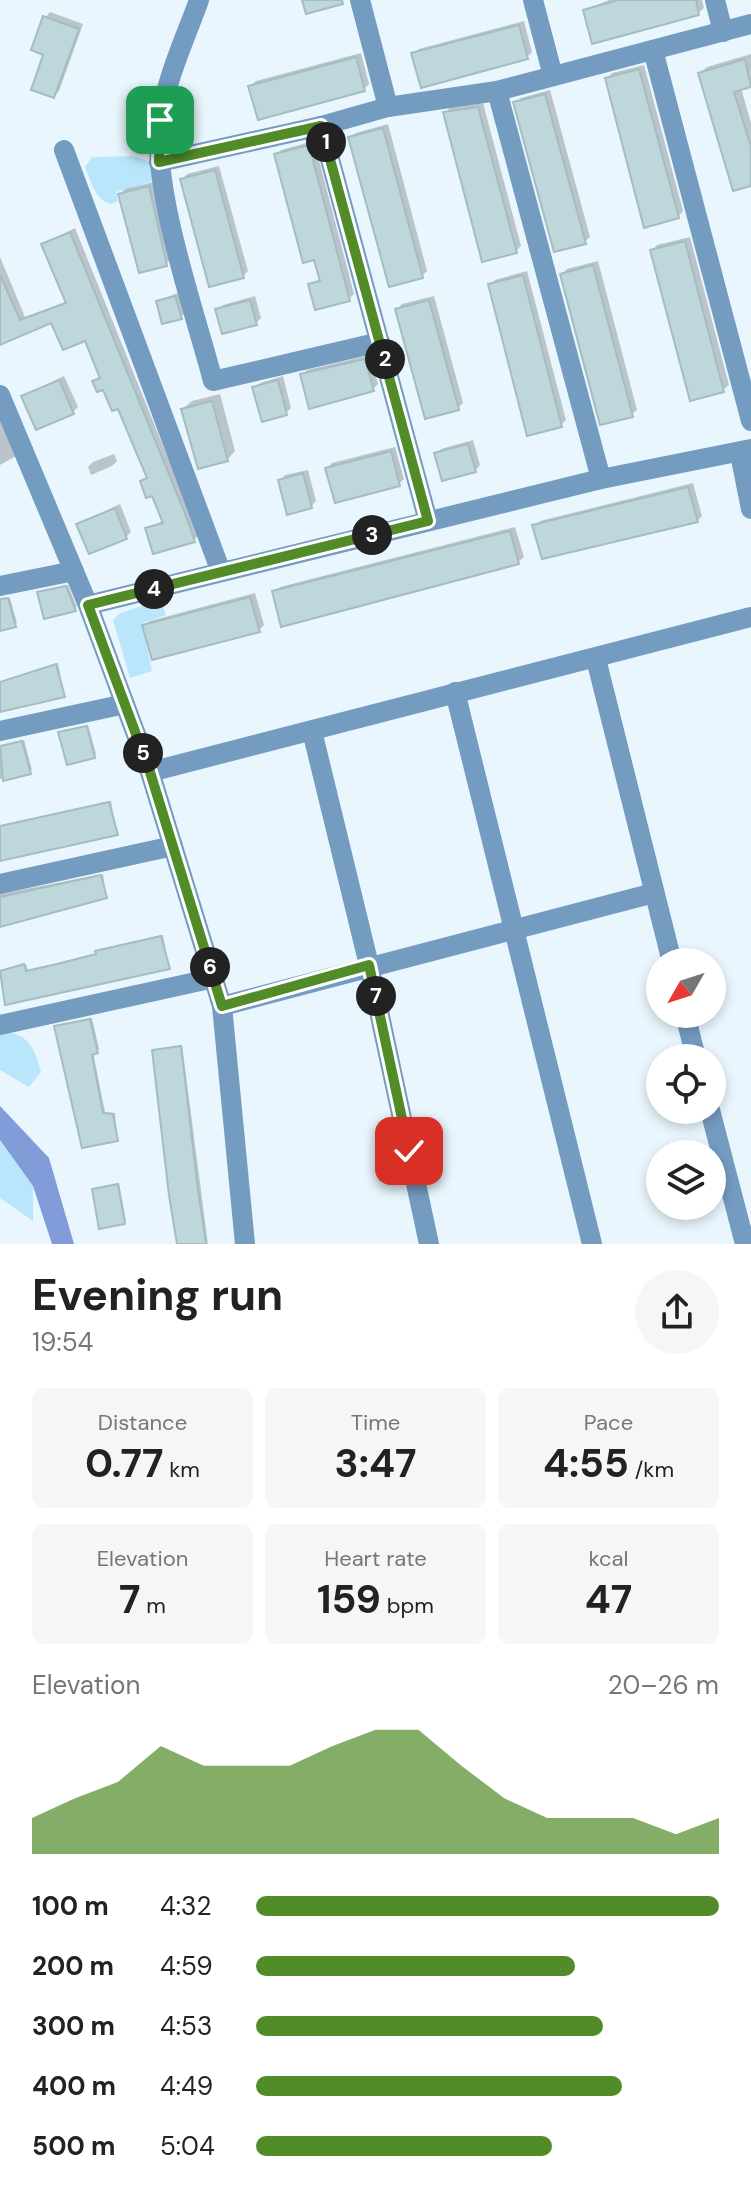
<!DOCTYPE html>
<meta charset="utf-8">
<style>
:root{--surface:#fff;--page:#f6f6f6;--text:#222;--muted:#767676;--accent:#518c29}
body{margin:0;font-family:"DM Sans",sans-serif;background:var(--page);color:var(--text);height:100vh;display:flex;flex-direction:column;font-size:30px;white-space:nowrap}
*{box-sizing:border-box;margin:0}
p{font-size:26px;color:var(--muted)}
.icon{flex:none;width:44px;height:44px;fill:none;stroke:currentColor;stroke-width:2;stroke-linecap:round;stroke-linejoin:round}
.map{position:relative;height:1244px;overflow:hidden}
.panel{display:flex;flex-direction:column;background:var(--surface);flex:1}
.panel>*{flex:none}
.needle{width:52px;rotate:231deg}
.fabs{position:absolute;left:646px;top:948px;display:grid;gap:16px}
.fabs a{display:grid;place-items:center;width:80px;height:80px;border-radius:50%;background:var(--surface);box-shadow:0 4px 12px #0003;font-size:40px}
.pin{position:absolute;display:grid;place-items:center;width:68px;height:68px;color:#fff;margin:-34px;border-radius:16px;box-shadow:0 4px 12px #0006}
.km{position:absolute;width:40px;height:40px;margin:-20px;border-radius:50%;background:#222;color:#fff;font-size:22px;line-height:40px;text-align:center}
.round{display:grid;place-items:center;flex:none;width:84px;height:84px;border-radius:42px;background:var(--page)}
.summary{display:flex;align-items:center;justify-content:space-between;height:136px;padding:0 32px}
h1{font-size:44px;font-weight:700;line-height:60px}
.stats{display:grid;grid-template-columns:repeat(3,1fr);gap:12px;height:136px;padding:8px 32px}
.stats div{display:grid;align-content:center;border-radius:12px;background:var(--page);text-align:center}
.stats b{font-size:40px;font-weight:700}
.stats small{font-size:22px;font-weight:400}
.stats p{font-size:22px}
.chart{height:224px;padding:16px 32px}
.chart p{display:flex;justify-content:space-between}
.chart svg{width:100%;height:144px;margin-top:8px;fill:var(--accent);opacity:.7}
ul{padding:0 32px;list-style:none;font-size:26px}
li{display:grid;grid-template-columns:128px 96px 1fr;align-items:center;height:60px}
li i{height:20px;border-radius:10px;background:var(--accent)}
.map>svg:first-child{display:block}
.green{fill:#bae6fb}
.water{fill:#829cda}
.shadow{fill:#0003}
.building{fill:#bdd7db;stroke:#a4bdc1;stroke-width:2}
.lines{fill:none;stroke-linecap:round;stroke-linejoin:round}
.minor{stroke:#749bc0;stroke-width:20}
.route-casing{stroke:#fff;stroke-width:16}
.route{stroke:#518c29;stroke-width:10}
</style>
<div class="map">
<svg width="751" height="1244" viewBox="0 0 751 1244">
<rect width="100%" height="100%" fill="#e9f6fd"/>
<g class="green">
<path d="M133,156C148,160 156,163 158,180L116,192L118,201L111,204C95,200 91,181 85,167L92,157Z"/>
<path d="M161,600L166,615L142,623L152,671L130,678L113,620L120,613Z"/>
<path d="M0,1032C28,1032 34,1047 41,1072L29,1087L0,1070Z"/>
<path d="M0,1140L33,1186V1221L0,1198Z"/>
</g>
<path class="water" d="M0,1106L49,1158L74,1244H52L33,1186L0,1140Z"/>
<g class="shadow">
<path d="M609,0H702L704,8L698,13L585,10Z"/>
<path d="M50,12L83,24L59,91L54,96L45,18Z"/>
<path d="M524,21L532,52L527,57L413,54L419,49Z"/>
<path d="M361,53L369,84L364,89L251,86L256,81Z"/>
<path d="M751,54V85L741,88L751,123V184L700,73L707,67Z"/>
<path d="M644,65L683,211L678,217L607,78L612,73Z"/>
<path d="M550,90L590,237L584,242L516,103L521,98Z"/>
<path d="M483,103L521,246L516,251L445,113L450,108Z"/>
<path d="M388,124L427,271L422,276L350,138L356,133Z"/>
<path d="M314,141L354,294L349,299L310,284L321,278L276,155L281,150Z"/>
<path d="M219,166L248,271L243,276L182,180L187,174Z"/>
<path d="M154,182L171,259L166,264L120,194L125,189Z"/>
<path d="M75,228L199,535L194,540L147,529L164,520L153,493L142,482L148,476L119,407L104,387L95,382L100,377L86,338L52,321L0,343V257L25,317L68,301L43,245Z"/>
<path d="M690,237L729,385L723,390L652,251L657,245Z"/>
<path d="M598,261L637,410L631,415L562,275L567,269Z"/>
<path d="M527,271L566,420L561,425L490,285L495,280Z"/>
<path d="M180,292L186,312L181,317L158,301Z"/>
<path d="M255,296L261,318L256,323L217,310L223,305Z"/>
<path d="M434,296L463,403L458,408L397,310L402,304Z"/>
<path d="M370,355L378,384L373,389L302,375L307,370Z"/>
<path d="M64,376L78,407L73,412L23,396Z"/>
<path d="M283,376L291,408L286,413L255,388L260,383Z"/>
<path d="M220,394L235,451L227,460L183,409L192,401Z"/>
<path d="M0,413L18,455L0,465Z"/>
<path d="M473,440L480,465L475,471L436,454L441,449Z"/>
<path d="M395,447L404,479L399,484L327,469L332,463Z"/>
<path d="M114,454L117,461L112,466L91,475L88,467L93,462Z"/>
<path d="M308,470L316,501L311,507L280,481L285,475Z"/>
<path d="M693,483L702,516L697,521L535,526L540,521Z"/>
<path d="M120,504L131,532L126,537L78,524Z"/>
<path d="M515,527L524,557L518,562L274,592L280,587Z"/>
<path d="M68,585L77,607L46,617L39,592Z"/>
<path d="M255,593L264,625L259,630L144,626L150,621Z"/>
<path d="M10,598L17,623L0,629V600Z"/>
<path d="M58,663L64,695L0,710V682Z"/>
<path d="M88,725L96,754L94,756L60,732Z"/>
<path d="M24,740L32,770L0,779V746Z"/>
<path d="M111,801L117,834L0,859V827Z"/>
<path d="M103,874L106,896L0,925V894Z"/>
<path d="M163,935L169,967L6,1002L0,970L26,964L28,970L61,963L98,953L100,949Z"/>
<path d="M92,1018L99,1049L93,1052L105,1112L115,1113L117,1139L56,1027Z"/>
<path d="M182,1045L208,1244H179L154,1051Z"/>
<path d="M119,1183L126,1221L124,1223L94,1190Z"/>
</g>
<g class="building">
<path d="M302,0H342L343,4L306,14Z"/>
<path d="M618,0H696L699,15L592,44L583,10Z"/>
<path d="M43,16L79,29L54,98L31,90L43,55L31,50Z"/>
<path d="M519,25L528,59L421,88L411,53Z"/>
<path d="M356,57L365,91L258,120L248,86Z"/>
<path d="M745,59L751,87L734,92L751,147V186L733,191L698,73Z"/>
<path d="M639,69L679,218L644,228L605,78Z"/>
<path d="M545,94L586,244L554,252L513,102Z"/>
<path d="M478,107L517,253L482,262L443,112Z"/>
<path d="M383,128L423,278L389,287L348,137Z"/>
<path d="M309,145L350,301L315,310L308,284L320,281L314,260L303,263L274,154Z"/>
<path d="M215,170L244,278L209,287L180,179Z"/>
<path d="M149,186L167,266L139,273L118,194Z"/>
<path d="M70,232L186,516L195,542L153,554L145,528L163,523L152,496L146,498L140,481L147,478L118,409L112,411L103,390L97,392L92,381L100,378L85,341L63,350L51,323L0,345V275L20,320L66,303L41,244Z"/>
<path d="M685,241L724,392L690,401L650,250Z"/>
<path d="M593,265L633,417L600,425L560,274Z"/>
<path d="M523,275L562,427L527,436L488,284Z"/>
<path d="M175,296L182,319L162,324L156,301Z"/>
<path d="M250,300L257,325L222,334L215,309Z"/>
<path d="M429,300L459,410L425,419L395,309Z"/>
<path d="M365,359L374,391L309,409L300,374Z"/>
<path d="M59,380L74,414L36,430L21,396Z"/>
<path d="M278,380L287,415L262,422L252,387Z"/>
<path d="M212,401L228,461L198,469L181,409Z"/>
<path d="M468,444L476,472L442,481L434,453Z"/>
<path d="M391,451L400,486L335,503L325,468Z"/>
<path d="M303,473L312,508L287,515L278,480Z"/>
<path d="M688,487L698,522L542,559L532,525Z"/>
<path d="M115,508L127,539L89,554L76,524Z"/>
<path d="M510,531L519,564L281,627L272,591Z"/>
<path d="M66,586L76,611L44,619L37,592Z"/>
<path d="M250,597L260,632L152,660L142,625Z"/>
<path d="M8,598L16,627L0,631V599Z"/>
<path d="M56,664L65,697L0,712V682Z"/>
<path d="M87,726L95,758L67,765L58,732Z"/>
<path d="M22,741L31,774L3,781L0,746Z"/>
<path d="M109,802L118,835L0,861V826Z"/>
<path d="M101,875L107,898L0,927V897Z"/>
<path d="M161,936L170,969L5,1005L0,971L24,964L26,971L57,964L96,954L95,951Z"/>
<path d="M90,1019L98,1053L92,1055L103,1113L113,1114L118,1141L82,1148L54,1026Z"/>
<path d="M181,1046L198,1190L206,1244H177L169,1195L152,1050Z"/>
<path d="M118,1184L125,1224L99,1229L92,1189Z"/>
</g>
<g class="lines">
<g class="minor">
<path d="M199,0C185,39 165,81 160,123C152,191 195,312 213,381L380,342"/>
<path d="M360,0L388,107"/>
<path d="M533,0L553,76"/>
<path d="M715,0L723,32"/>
<path d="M653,50L751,421"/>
<path d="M497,91L601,479"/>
<path d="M321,126L428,521"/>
<path d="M64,150L221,572"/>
<path d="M159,162L321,126L388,107L497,91L751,24"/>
<path d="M0,395L88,605L150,772L222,1006L245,1244"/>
<path d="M740,454L751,509"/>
<path d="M0,586L74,571"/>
<path d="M88,605L601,479L751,449"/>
<path d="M596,659L672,962"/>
<path d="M455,692L592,1244"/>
<path d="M0,731L125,704"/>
<path d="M312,731L369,965L429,1244"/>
<path d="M150,772L751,617"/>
<path d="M0,884L173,846"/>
<path d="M222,1006L654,893"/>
<path d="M685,1014L696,1058"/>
<path d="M0,1025L214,978"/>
<path d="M710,1110L745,1244"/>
</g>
</g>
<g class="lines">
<g class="route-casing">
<path id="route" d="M160,120L159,162L321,126L428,521L88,605L150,772L222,1006L369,965L409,1151"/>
</g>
<use href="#route" class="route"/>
</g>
</svg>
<div class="fabs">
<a><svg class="needle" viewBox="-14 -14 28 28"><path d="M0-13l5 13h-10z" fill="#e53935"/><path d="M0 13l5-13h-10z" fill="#767676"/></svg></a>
<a><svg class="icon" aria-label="locate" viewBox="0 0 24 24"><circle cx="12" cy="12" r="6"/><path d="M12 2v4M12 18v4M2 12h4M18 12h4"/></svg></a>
<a><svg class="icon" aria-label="layers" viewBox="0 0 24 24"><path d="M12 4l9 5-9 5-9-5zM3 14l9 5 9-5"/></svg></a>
</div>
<div class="pin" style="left:160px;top:120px;background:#1e9e55"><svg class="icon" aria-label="arrive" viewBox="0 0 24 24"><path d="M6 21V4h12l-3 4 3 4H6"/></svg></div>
<div class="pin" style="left:409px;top:1151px;background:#d93025"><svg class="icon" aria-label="check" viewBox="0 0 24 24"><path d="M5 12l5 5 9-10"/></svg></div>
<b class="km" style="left:326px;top:142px">1</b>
<b class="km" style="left:385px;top:359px">2</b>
<b class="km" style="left:372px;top:535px">3</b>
<b class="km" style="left:154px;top:589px">4</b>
<b class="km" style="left:143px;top:753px">5</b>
<b class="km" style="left:210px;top:967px">6</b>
<b class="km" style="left:376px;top:996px">7</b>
</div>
<section class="panel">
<div class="summary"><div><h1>Evening run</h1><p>19:54</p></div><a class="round"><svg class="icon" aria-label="share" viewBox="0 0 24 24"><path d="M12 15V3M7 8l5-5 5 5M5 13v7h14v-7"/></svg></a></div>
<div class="stats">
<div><p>Distance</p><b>0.77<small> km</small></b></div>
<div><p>Time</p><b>3:47</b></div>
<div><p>Pace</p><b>4:55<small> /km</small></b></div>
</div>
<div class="stats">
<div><p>Elevation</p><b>7<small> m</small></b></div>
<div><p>Heart rate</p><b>159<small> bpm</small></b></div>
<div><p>kcal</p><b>47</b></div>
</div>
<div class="chart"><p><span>Elevation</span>20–26 m</p>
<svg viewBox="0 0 160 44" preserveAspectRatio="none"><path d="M0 44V33L10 27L20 22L30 11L40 17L50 17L60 17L70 11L80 6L90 6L100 17L110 27L120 33L130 33L140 33L150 38L160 33V44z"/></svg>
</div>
<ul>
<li><b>100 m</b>4:32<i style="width:100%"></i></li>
<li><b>200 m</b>4:59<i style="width:69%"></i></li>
<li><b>300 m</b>4:53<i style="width:75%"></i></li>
<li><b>400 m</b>4:49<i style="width:79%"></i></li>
<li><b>500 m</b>5:04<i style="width:64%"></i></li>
</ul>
</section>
